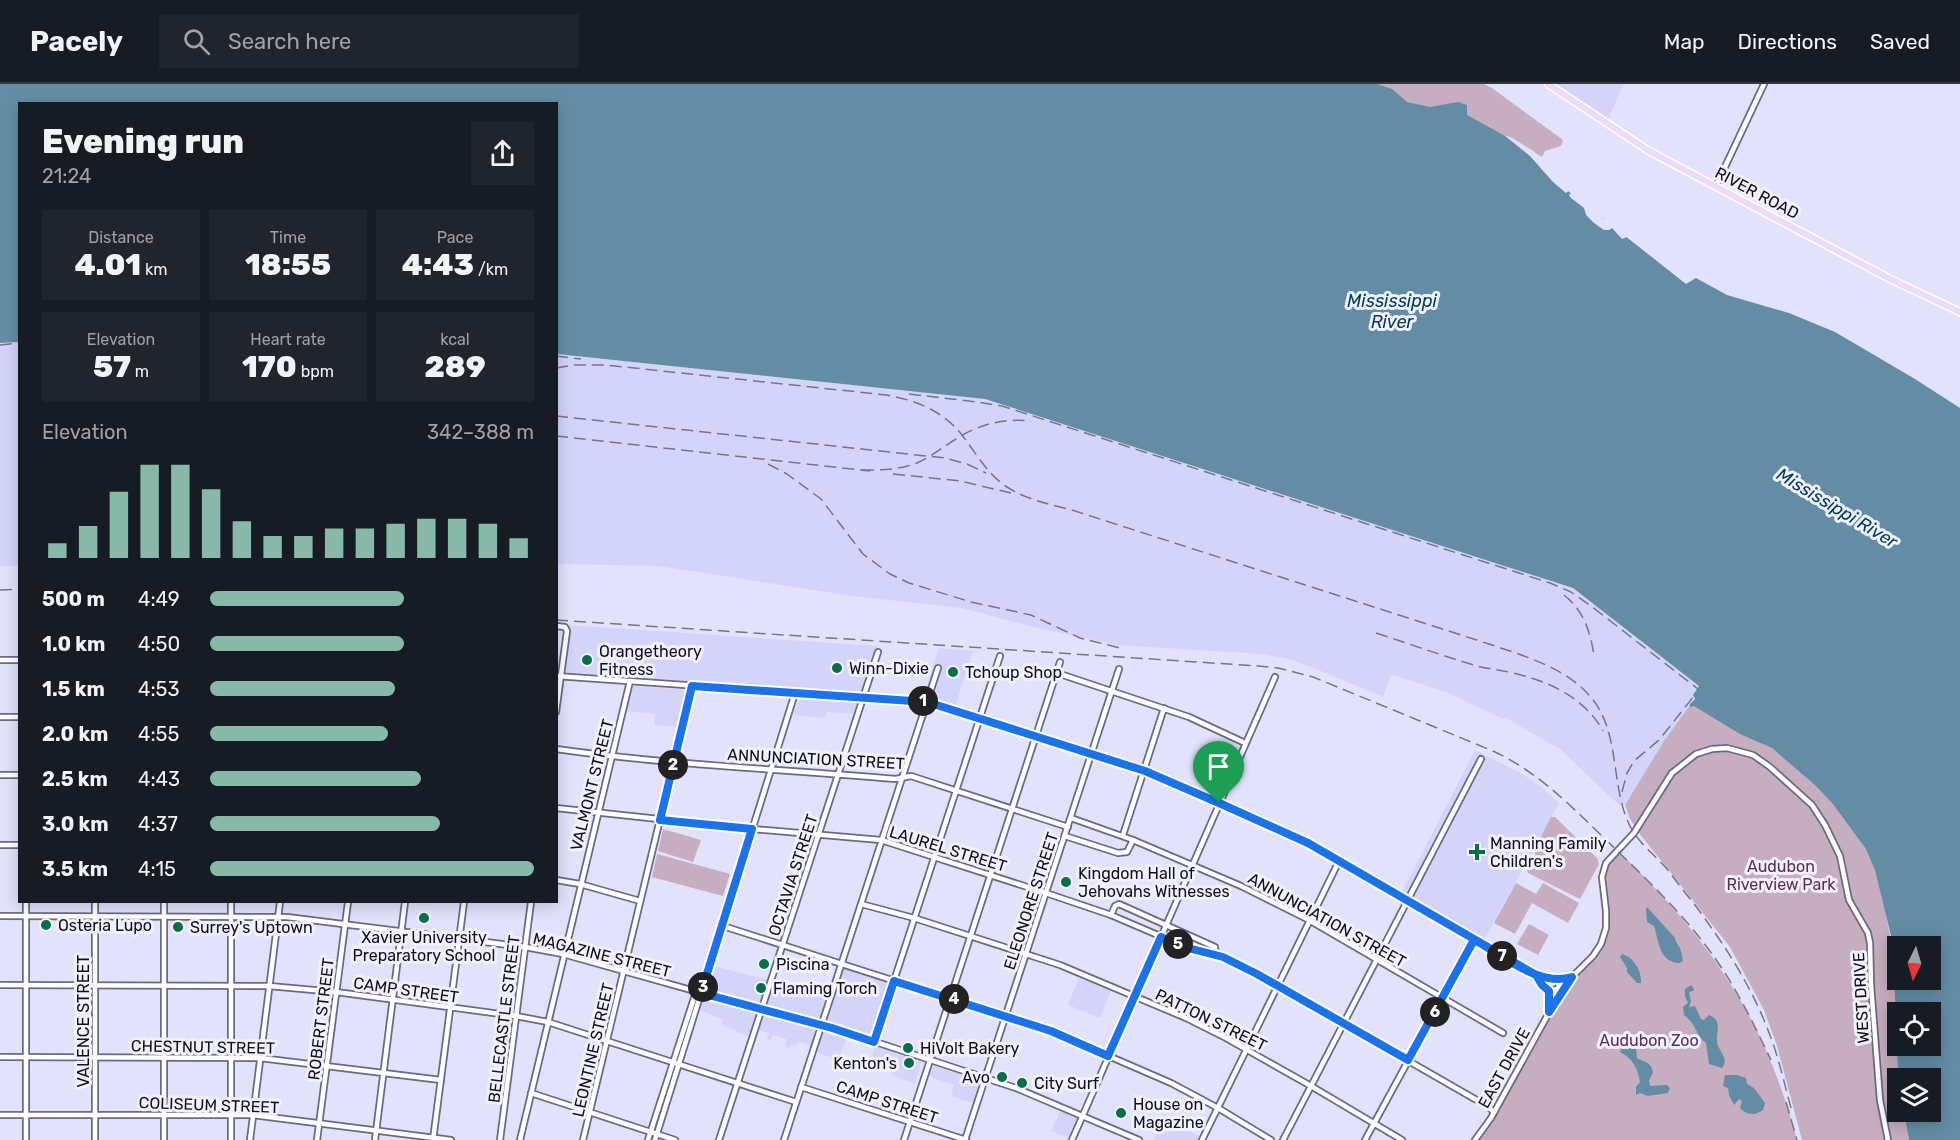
<!DOCTYPE html>
<meta charset="utf-8">
<style>
:root{--surface:#171b24;--page:#20242c;--text:#f1f3f6;--muted:#9ea1a6;--line:#363941;--accent:#87b8a8}
body{margin:0;font-family:Rubik,sans-serif;background:var(--page);color:var(--text);height:100vh;display:flex;flex-direction:column;font-size:22px;white-space:nowrap}
*{box-sizing:border-box;margin:0}
p{font-size:20px;color:var(--muted)}
.icon{flex:none;width:33px;height:33px;fill:none;stroke:currentColor;stroke-width:2;stroke-linecap:round;stroke-linejoin:round}
.map{position:relative;flex:1;overflow:hidden}
.side{position:absolute;left:18px;top:18px;width:540px;height:801px;display:flex;flex-direction:column;background:var(--surface);border-radius:0px;box-shadow:0 3px 15px #0003}
.side>*{flex:none}
.needle{width:39px;rotate:185deg}
.controls{position:absolute;left:1887px;top:852px;display:grid;gap:12px}
.controls a{display:grid;place-items:center;width:54px;height:54px;border-radius:0px;background:var(--surface);box-shadow:0 3px 15px #0003;font-size:30px}
.pin{position:absolute;display:grid;place-items:center;width:51px;height:51px;color:#fff;margin:-62px -26px;border-radius:50% 50% 50% 0;rotate:-45deg;box-shadow:0 0 6px #0007}
.pin .icon{rotate:45deg}
.km{position:absolute;width:30px;height:30px;margin:-15px;border-radius:50%;background:#222;color:#fff;font-size:16px;line-height:30px;text-align:center}
.round{display:grid;place-items:center;flex:none;width:63px;height:63px;border-radius:0px;background:var(--page)}
.headline{display:flex;align-items:center;justify-content:space-between;height:102px;padding:0 24px}
h1{font-size:33px;font-weight:800;line-height:45px}
.figures{display:grid;grid-template-columns:repeat(3,1fr);gap:9px;height:102px;padding:6px 24px}
.figures div{display:grid;align-content:center;border-radius:0px;background:var(--page);text-align:center}
.figures b{font-size:30px;font-weight:800}
.figures small{font-size:16px;font-weight:400}
.figures p{font-size:16px}
.chart{height:168px;padding:12px 24px}
.chart p{display:flex;justify-content:space-between}
.chart svg{width:100%;height:108px;margin-top:6px;stroke:var(--accent);stroke-width:6}
ul{padding:0 24px;list-style:none;font-size:20px}
li{display:grid;grid-template-columns:96px 72px 1fr;align-items:center;height:45px}
li i{height:15px;border-radius:8px;background:var(--accent)}
header{display:flex;align-items:center;gap:36px;box-sizing:border-box;height:84px;padding:0 30px;background:var(--surface);border-bottom:2px solid var(--line)}
header strong{font-size:28px}
nav{display:flex;gap:33px;margin-inline-start:auto;font-size:21px}
.search{width:420px;height:54px;background:var(--page);display:flex;align-items:center;gap:15px;box-sizing:border-box;padding:0 21px;border-radius:0px;color:var(--muted);font-size:22px}
.map>svg:first-child{display:block}
.built{fill:#d4d4fb}
.green{fill:#c6adbf}
.water{fill:#648da5;fill-rule:evenodd}
.pier{fill:#e2e2fc}
.lines{fill:none;stroke-linecap:round;stroke-linejoin:round}
.minor-casing{stroke:#6b6a86;stroke-width:8}
.major-casing{stroke:#fff;stroke-width:9}
.minor{stroke:#fff;stroke-width:4.5}
.major{stroke:#ecdaf9;stroke-width:6}
.rail{stroke:#757587;stroke-width:1.5;stroke-dasharray:12 6;stroke-linecap:butt}
.route-casing{stroke:#fff;stroke-width:12}
.route{stroke:#1a73e8;stroke-width:8}
.poi-dot{fill:#057048;stroke:#f1f1fe;stroke-width:2}
.labels{text-anchor:middle;dominant-baseline:central;stroke-width:6;stroke-linejoin:round;paint-order:stroke}
.street-label{font-size:16px;fill:#100f1a;stroke:#f1f1fe}
.poi-label{font-size:16px;fill:#100f1a;stroke:#f1f1fe;text-anchor:start}
.park-label{font-size:16px;fill:#5e2d53;stroke:#f1f1fe}
.water-label{font-size:18px;font-style:italic;fill:#013c56;stroke:#f1f1fe}
</style>
<header>
<strong>Pacely</strong>
<div class="search"><svg class="icon" aria-label="search" viewBox="0 0 24 24"><circle cx="10" cy="10" r="6"/><path d="M15 15l6 6"/></svg>Search here</div>
<nav><a>Map</a><a>Directions</a><a>Saved</a></nav>
</header>
<div class="map">
<svg width="1960" height="1056" viewBox="0 0 1960 1056">
<rect width="100%" height="100%" fill="#e2e2fc"/>
<g class="built">
<path d="M1553,0H1623L1608,37Z"/>
<path d="M19,258V482H0V259Z"/>
<path d="M557,270L985,315L1573,504L1700,603L1694,610L1695,614L1664,657L1625,721H1619L1561,666L1505,633L1503,635L1446,608L1391,590L1383,613L1314,584L1285,574L1262,570L1117,561L1025,541L962,524L852,512L659,482L557,480Z"/>
<path d="M568,541L878,562L862,610L564,588L569,547Z"/>
<path d="M939,564L973,567L955,623L930,615L923,614Z"/>
<path d="M631,602L689,606L680,643L654,641L655,630L624,627Z"/>
<path d="M803,614L860,618L856,630L827,628L825,634L800,632L793,630L800,616Z"/>
<path d="M1475,666L1521,689L1541,703L1559,719L1483,858L1402,808Z"/>
<path d="M713,882L768,896L759,921L708,907Z"/>
<path d="M844,883L887,897L890,900L872,952L826,936L841,888Z"/>
<path d="M1079,894L1111,907L1100,934L1068,921Z"/>
<path d="M773,897L828,912L820,937L817,938L766,923Z"/>
<path d="M704,914L756,928L757,930L750,953L736,948V946L721,941L723,935L699,926Z"/>
<path d="M764,931L815,946L816,949L811,962L798,957L796,962L791,961L790,964L786,963V955L774,951L770,956L767,955L769,949L758,946Z"/>
<path d="M824,946L847,953L839,976L816,968Z"/>
<path d="M878,963L921,978L915,1000L892,991L891,988L869,981L875,964Z"/>
<path d="M934,982L982,997L974,1020L951,1012L954,1001L928,992Z"/>
<path d="M1061,1025L1079,1034L1070,1054L1051,1047Z"/>
<path d="M1164,1034L1201,1053L1199,1056H1154Z"/>
</g>
<g class="green">
<path d="M1367,0H1484L1492,4L1563,56L1561,62L1545,67L1542,73L1512,54L1431,34Z"/>
<path d="M1693,617L1715,621L1877,734L1884,820L1894,872L1897,934L1898,1028H1904L1909,1056H1802L1777,962L1764,926L1730,863L1639,749L1630,735L1625,721L1664,657Z"/>
<path d="M1551,733H1555L1597,774L1599,780L1580,815L1528,789L1527,786L1535,771V764Z"/>
<path d="M663,745L701,756L693,778L658,767Z"/>
<path d="M1618,767C1708,853 1765,934 1797,1056H1475L1494,1028L1562,907L1601,860L1606,844L1602,793L1606,779Z"/>
<path d="M657,770L730,790L723,812L652,793Z"/>
<path d="M1516,799L1536,810L1543,799L1579,819L1568,839L1532,819L1515,850L1494,839Z"/>
<path d="M1529,840L1549,851L1538,871L1517,860Z"/>
</g>
<g class="water">
<path d="M0,0H1377L1392,5L1407,18L1430,23L1458,18L1467,21V31L1525,63L1549,92L1686,200L1696,194L1727,211L1789,229L1835,248L1915,295L1960,324V1056H1909L1904,1028H1930V994H1898L1893,860L1875,786L1866,765L1833,720L1816,702L1772,664L1740,650L1694,622L1690,623V620L1695,615L1693,611L1699,602L1573,504L985,315L557,270L556,20H20L19,258L0,259ZM1898,862H1930V896H1898ZM1898,928H1930V962H1898Z"/>
<path d="M1647,823L1675,854C1676,860 1679,861 1681,867C1682,870 1682,874 1683,877L1680,879C1659,879 1659,857 1654,842L1647,838L1646,825Z"/>
<path d="M1622,870C1634,873 1642,888 1641,899H1637L1627,888V884L1620,873Z"/>
<path d="M1691,901L1694,905L1693,907L1689,908L1691,917L1689,923L1695,922L1701,935L1704,936L1709,931C1723,937 1716,946 1717,957C1718,968 1730,974 1722,984L1709,980L1706,959C1694,949 1698,942 1684,931L1683,923L1688,919L1685,912V905Z"/>
<path d="M1631,963L1636,964L1637,974C1645,978 1652,979 1653,989L1649,996L1650,1002L1667,1001L1670,1004L1668,1009L1648,1012L1640,1009L1636,1011V1003L1640,998C1638,984 1632,974 1620,968L1622,964Z"/>
<path d="M1725,991H1737L1746,994L1747,1000L1754,1004L1765,1019L1763,1026C1755,1032 1746,1031 1740,1024L1742,1017L1739,1015L1734,1021L1729,1011L1728,1004L1723,1002Z"/>
</g>
<g class="pier">
<path d="M1504,51L1512,54L1533,67L1551,90L1571,105L1566,109L1553,98L1530,72Z"/>
<path d="M1574,107L1594,123L1603,135L1610,136L1629,152L1622,155L1612,144L1609,146H1604L1594,139L1586,131L1584,124L1571,114L1569,111Z"/>
</g>
<g class="lines">
<g class="minor-casing">
<g id="minor">
<path d="M1716,102L1764,0"/>
<path d="M556,542L565,543L567,547L556,628"/>
<path d="M0,576H20"/>
<path d="M1057,589L1189,633L1245,659"/>
<path d="M556,592L927,618L1145,687L1163,695L1308,760L1536,891L1557,895L1572,893"/>
<path d="M0,633H20"/>
<path d="M556,665C669,681 782,685 896,695L911,692L1068,743"/>
<path d="M0,691H20"/>
<path d="M556,724L752,745L881,756L1046,809L1111,831L1188,864L1223,873L1257,890L1487,1022L1494,1028"/>
<path d="M1071,734L1133,756"/>
<path d="M1123,751L1164,624"/>
<path d="M1065,752L1118,769L1127,768L1133,756L1241,802L1309,836L1503,949"/>
<path d="M0,761H20"/>
<path d="M556,796L580,800L640,817"/>
<path d="M26,818V1056"/>
<path d="M95,818V1056"/>
<path d="M164,818V1056"/>
<path d="M231,818V1056"/>
<path d="M861,820L914,834L1060,881L1186,934L1226,954L1311,1002L1402,1056"/>
<path d="M1111,831L1115,822L1119,820L1215,863L1216,871"/>
<path d="M0,832L287,833L525,863L563,870L805,938L833,944L1016,1004L1139,1056"/>
<path d="M723,842L1051,947L1171,999L1218,1024L1271,1056"/>
<path d="M1536,891L1542,901L1549,907L1550,926"/>
<path d="M0,901L269,902L336,908L516,932L548,938L796,1018"/>
<path d="M1549,907L1558,905L1559,901L1557,895"/>
<path d="M874,958L1000,572"/>
<path d="M0,973L260,974L441,996"/>
<path d="M801,1003L966,1056"/>
<path d="M531,1009L675,1056"/>
<path d="M0,1031H253L451,1056"/>
<path d="M250,1056L280,818"/>
<path d="M317,1056L348,818"/>
<path d="M375,1056L405,818"/>
<path d="M433,1056L464,818"/>
<path d="M500,1056L531,818"/>
<path d="M520,1056L630,597"/>
<path d="M583,1056L692,602"/>
<path d="M648,1056L694,914L701,909"/>
<path d="M655,1056L795,609"/>
<path d="M719,1056L878,568"/>
<path d="M784,1056L938,584"/>
<path d="M904,1056L1060,578"/>
<path d="M965,1056L1119,585"/>
<path d="M1072,1056L1275,593"/>
<path d="M1202,1056L1339,777"/>
<path d="M1283,1056L1481,675"/>
<path d="M1365,1056L1474,856"/>
<path d="M1475,1056L1491,1034L1557,914L1572,893L1593,872L1601,860L1606,844V827L1602,793L1606,779L1634,749L1672,689L1696,670L1712,665L1727,664L1753,671L1770,683L1812,721L1825,741L1840,772L1849,816L1868,849L1870,859L1871,901L1880,1016L1888,1056"/>
</g>
</g>
<g class="major-casing">
<path id="major" d="M1548,0L1649,67L1892,196L1960,228"/>
</g>
<use href="#minor" class="minor"/>
<use href="#major" class="major"/>
<g class="rail">
<path d="M0,261L20,259"/>
<path d="M556,272L581,275"/>
<path d="M556,284L573,281H606L886,311C916,316 943,327 962,351C976,369 987,390 1007,403C1027,416 1049,420 1072,426L1489,560C1524,572 1564,583 1589,611C1621,646 1610,700 1629,740C1637,758 1654,770 1667,785C1675,795 1683,807 1692,817C1722,857 1750,899 1768,946C1778,971 1784,998 1791,1024"/>
<path d="M909,310L977,318L1002,322L1550,499L1571,508L1591,522L1698,605"/>
<path d="M556,332L945,374L967,380L986,389"/>
<path d="M556,352L870,387"/>
<path d="M768,380L787,390L821,415L863,470L890,490L909,499L971,518L1031,531L1080,554L1124,565"/>
<path d="M862,386C881,386 899,386 917,379C931,373 943,363 956,355C979,340 1005,334 1031,337"/>
<path d="M893,390L960,397L1011,409"/>
<path d="M0,506L20,505"/>
<path d="M1564,511C1584,527 1590,547 1594,571"/>
<path d="M556,536L1258,582L1278,584L1313,593L1493,667C1536,687 1568,719 1601,751C1644,793 1688,833 1721,883C1741,913 1756,945 1771,976"/>
<path d="M1376,549C1410,560 1443,572 1477,582C1489,585 1501,586 1513,589C1549,597 1585,614 1603,647"/>
<path d="M1622,708L1627,689L1634,677L1659,656L1694,612"/>
<path d="M1786,1018L1797,1056"/>
</g>
</g>
<g class="lines">
<g class="route-casing">
<path id="route" d="M1219,719L1145,687L927,618L692,602L660,736L752,745L701,909L832,944L874,958L894,897L1051,947L1108,972L1161,853L1188,864L1223,873L1257,890L1408,976L1474,856L1478,858C1505,873 1540,903 1572,893L1549,928V907L1542,901L1536,891L1308,759L1219,719"/>
</g>
<use href="#route" class="route"/>
</g>
<g class="poi-dot">
<circle cx="587" cy="576" r="6"/>
<circle cx="837" cy="584" r="6"/>
<circle cx="953" cy="588" r="6"/>
<path d="M1474 759h6v6h6v6h-6v6h-6v-6h-6v-6h6z"/>
<circle cx="1066" cy="798" r="6"/>
<circle cx="424" cy="834" r="6"/>
<circle cx="46" cy="841" r="6"/>
<circle cx="178" cy="843" r="6"/>
<circle cx="764" cy="880" r="6"/>
<circle cx="761" cy="904" r="6"/>
<circle cx="908" cy="964" r="6"/>
<circle cx="909" cy="979" r="6"/>
<circle cx="1002" cy="993" r="6"/>
<circle cx="1022" cy="999" r="6"/>
<circle cx="1121" cy="1029" r="6"/>
</g>
<g class="labels">
<g class="street-label">
<text transform="translate(1757 109) rotate(28)">RIVER ROAD</text>
<text transform="translate(816 675) rotate(3)">ANNUNCIATION STREET</text>
<text transform="translate(592 701) rotate(-76)">VALMONT STREET</text>
<text transform="translate(948 765) rotate(17)">LAUREL STREET</text>
<text transform="translate(793 791) rotate(-72)">OCTAVIA STREET</text>
<text transform="translate(1031 817) rotate(-72)">ELEONORE STREET</text>
<text transform="translate(1327 836) rotate(29)">ANNUNCIATION STREET</text>
<text transform="translate(602 871) rotate(14)">MAGAZINE STREET</text>
<text transform="translate(406 906) rotate(8)">CAMP STREET</text>
<text transform="translate(1861 914) rotate(-93)">WEST DRIVE</text>
<text transform="translate(321 935) rotate(-83)">ROBERT STREET</text>
<text transform="translate(504 935) rotate(-83)">BELLECASTLE STREET</text>
<text transform="translate(1211 936) rotate(26)">PATTON STREET</text>
<text transform="translate(83 937) rotate(-90)">VALENCE STREET</text>
<text transform="translate(203 963) rotate(1)">CHESTNUT STREET</text>
<text transform="translate(593 966) rotate(-77)">LEONTINE STREET</text>
<text transform="translate(1504 984) rotate(-61)">EAST DRIVE</text>
<text transform="translate(887 1018) rotate(18)">CAMP STREET</text>
<text transform="translate(209 1021) rotate(2)">COLISEUM STREET</text>
</g>
<g class="poi-label">
<text x="599" y="567">Orangetheory<tspan x="599" dy="18">Fitness</tspan></text>
<text x="849" y="584">Winn-Dixie</text>
<text x="965" y="588">Tchoup Shop</text>
<text x="1490" y="759">Manning Family<tspan x="1490" dy="18">Children's</tspan></text>
<text x="1078" y="789">Kingdom Hall of<tspan x="1078" dy="18">Jehovahs Witnesses</tspan></text>
<text x="58" y="841">Osteria Lupo</text>
<text x="190" y="843">Surrey's Uptown</text>
<text x="424" y="853" text-anchor="middle">Xavier University<tspan x="424" dy="18">Preparatory School</tspan></text>
<text x="776" y="880">Piscina</text>
<text x="773" y="904">Flaming Torch</text>
<text x="920" y="964">HiVolt Bakery</text>
<text x="897" y="979" text-anchor="end">Kenton's</text>
<text x="990" y="993" text-anchor="end">Avo</text>
<text x="1034" y="999">City Surf</text>
<text x="1133" y="1020">House on<tspan x="1133" dy="18">Magazine</tspan></text>
</g>
<g class="park-label">
<text x="1781" y="782">Audubon<tspan x="1781" dy="18">Riverview Park</tspan></text>
<text x="1649" y="956">Audubon Zoo</text>
</g>
<g class="water-label">
<text x="1392" y="217">Mississippi<tspan x="1392" dy="21">River</tspan></text>
<text transform="translate(1837 424) rotate(31)">Mississippi River</text>
</g>
</g>
</svg>
<div class="controls">
<a><svg class="needle" viewBox="-14 -14 28 28"><path d="M0-13l5 13h-10z" fill="#e53935"/><path d="M0 13l5-13h-10z" fill="#9ea1a6"/></svg></a>
<a><svg class="icon" aria-label="locate" viewBox="0 0 24 24"><circle cx="12" cy="12" r="6"/><path d="M12 2v4M12 18v4M2 12h4M18 12h4"/></svg></a>
<a><svg class="icon" aria-label="layers" viewBox="0 0 24 24"><path d="M12 4l9 5-9 5-9-5zM3 14l9 5 9-5"/></svg></a>
</div>
<div class="pin" style="left:1219px;top:719px;background:#1e9e55"><svg class="icon" aria-label="arrive" viewBox="0 0 24 24"><path d="M6 21V4h12l-3 4 3 4H6"/></svg></div>
<b class="km" style="left:923px;top:617px">1</b>
<b class="km" style="left:673px;top:681px">2</b>
<b class="km" style="left:703px;top:903px">3</b>
<b class="km" style="left:954px;top:915px">4</b>
<b class="km" style="left:1178px;top:860px">5</b>
<b class="km" style="left:1435px;top:928px">6</b>
<b class="km" style="left:1502px;top:872px">7</b>
<section class="side">
<div class="headline"><div><h1>Evening run</h1><p>21:24</p></div><a class="round"><svg class="icon" aria-label="share" viewBox="0 0 24 24"><path d="M12 15V3M7 8l5-5 5 5M5 13v7h14v-7"/></svg></a></div>
<div class="figures">
<div><p>Distance</p><b>4.01<small> km</small></b></div>
<div><p>Time</p><b>18:55</b></div>
<div><p>Pace</p><b>4:43<small> /km</small></b></div>
</div>
<div class="figures">
<div><p>Elevation</p><b>57<small> m</small></b></div>
<div><p>Heart rate</p><b>170<small> bpm</small></b></div>
<div><p>kcal</p><b>289</b></div>
</div>
<div class="chart"><p><span>Elevation</span>342–388 m</p>
<svg viewBox="0 0 160 44" preserveAspectRatio="none"><path d="M5 44V38M15 44V31M25 44V17M35 44V6M45 44V6M55 44V16M65 44V29M75 44V35M85 44V35M95 44V32M105 44V32M115 44V30M125 44V28M135 44V28M145 44V30M155 44V36"/></svg>
</div>
<ul>
<li><b>500 m</b>4:49<i style="width:60%"></i></li>
<li><b>1.0 km</b>4:50<i style="width:60%"></i></li>
<li><b>1.5 km</b>4:53<i style="width:57%"></i></li>
<li><b>2.0 km</b>4:55<i style="width:55%"></i></li>
<li><b>2.5 km</b>4:43<i style="width:65%"></i></li>
<li><b>3.0 km</b>4:37<i style="width:71%"></i></li>
<li><b>3.5 km</b>4:15<i style="width:100%"></i></li>
</ul>
</section>
</div>
